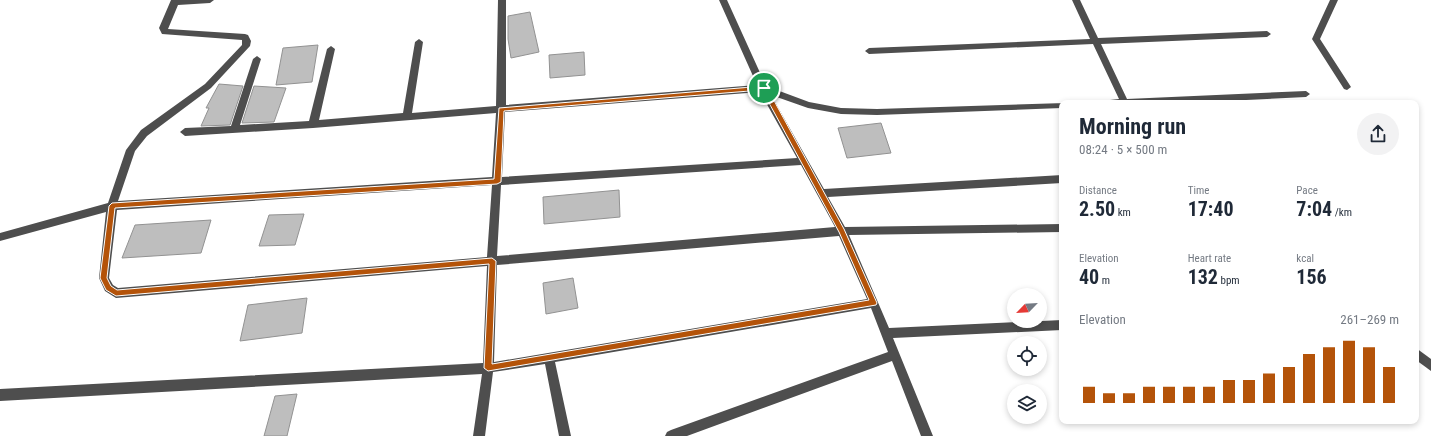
<!DOCTYPE html>
<meta charset="utf-8">
<style>
:root{--surface:#fff;--page:#f2f2f3;--text:#1f2937;--muted:#747a83;--accent:#b45309}
body{margin:0;font-family:"Roboto Condensed",sans-serif;background:var(--page);color:var(--text);height:100vh;display:flex;flex-direction:column;font-size:15px;white-space:nowrap}
*{box-sizing:border-box;margin:0}
p{font-size:13px;color:var(--muted)}
.icon{flex:none;width:22px;height:22px;fill:none;stroke:currentColor;stroke-width:2;stroke-linecap:round;stroke-linejoin:round}
.map{position:relative;flex:1;overflow:hidden}
.side{position:absolute;left:1059px;top:100px;width:360px;height:324px;display:flex;flex-direction:column;background:var(--surface);border-radius:8px;box-shadow:0 2px 6px #0003}
.side>*{flex:none}
.needle{width:26px;rotate:245deg}
.fabs{position:absolute;left:1007px;top:288px;display:grid;gap:8px}
.fabs a{display:grid;place-items:center;width:40px;height:40px;border-radius:50%;background:var(--surface);box-shadow:0 2px 6px #0003;font-size:20px}
.pin{position:absolute;display:grid;place-items:center;width:34px;height:34px;color:#fff;margin:-17px;border:2px solid #fff;border-radius:50%;box-shadow:0 1px 4px #0007}
.round{display:grid;place-items:center;flex:none;width:42px;height:42px;border-radius:21px;background:var(--page)}
.overview{display:flex;align-items:center;justify-content:space-between;height:68px;padding:0 20px}
h1{font-size:22px;font-weight:700;line-height:30px}
.metrics{display:grid;grid-template-columns:repeat(3,1fr);gap:6px;height:68px;padding:4px 20px}
.metrics div{display:grid;align-content:center}
.metrics b{font-size:20px;font-weight:700}
.metrics small{font-size:11px;font-weight:400}
.metrics p{font-size:11px}
.chart{height:112px;padding:8px 20px}
.chart p{display:flex;justify-content:space-between}
.chart svg{width:100%;height:72px;margin-top:4px;stroke:var(--accent);stroke-width:6}
.map>svg:first-child{display:block}
.building{fill:#bebebe;stroke:#929292}
.lines{fill:none;stroke-linecap:round;stroke-linejoin:round}
.minor{fill:#4e4e4e;fill-rule:evenodd}
.route{fill:#b45309;stroke:#fff;fill-rule:evenodd}
</style>
<div class="map">
<svg width="1431" height="436" viewBox="0 0 1431 436">
<rect width="100%" height="100%" fill="#fff"/>
<g class="building">
<path d="M530,12L539,52L511,58L508,39V16Z"/>
<path d="M318,45L312,82L276,85L283,48Z"/>
<path d="M584,52L585,75L550,78L549,55Z"/>
<path d="M219,84L243,86L230,125L201,126L209,108H206Z"/>
<path d="M254,86L286,88L274,122L242,123Z"/>
<path d="M881,123L891,153L847,158L838,128Z"/>
<path d="M619,190L620,217L544,224L543,197Z"/>
<path d="M304,214L295,245L259,246L269,215Z"/>
<path d="M211,220L201,253L122,258L135,225Z"/>
<path d="M573,278L578,308L546,314L543,283Z"/>
<path d="M307,298L302,333L240,341L248,305Z"/>
<path d="M297,394L287,436H264L275,396Z"/>
</g>
<g class="lines">
<g class="minor">
<path d="M171,0H214L210,3L178,5L168,29L245,34L248,35L251,41L250,46L211,88L147,136L135,151L118,201L492,177L496,113L313,128L185,136L180,132L185,128L231,126L253,59L257,56L261,59L240,125L309,121L327,49L331,46L335,49L319,120L403,113L415,42L419,39L423,42L412,113L496,106L498,0H506V105L757,85L719,0H727L766,86L809,102L841,108L877,109L1065,103H1062V108L877,115L841,114L808,108L771,95L824,189L1062,175V183L828,197L845,227L1062,224V232L849,235L889,328L1062,320V330L893,338L933,436H921L892,361L687,436H665L667,432L671,430L888,352L871,308L555,362L571,436H559L545,364L493,372L485,436H473L482,374L0,401V389L483,363L487,266L116,298L105,291L99,278L106,212L0,241V233L108,203L126,150L141,130L205,84L242,45V40L162,34L159,28ZM760,92L797,158L502,177L505,112ZM801,165L835,227L497,256L501,185ZM492,185L487,257L118,288L113,285L109,278L117,210ZM839,236L867,299L494,362L497,265Z"/>
<path d="M1072,0H1080L1098,38L1267,31L1271,34L1267,37L1101,44L1127,99L1306,91L1310,94L1306,97L1184,103H1105L1110,100L1119,99L1093,44L869,54L865,51L869,48L1090,39Z"/>
<path d="M1330,0H1338L1320,39L1351,87L1347,90L1344,89L1312,39Z"/>
<path d="M1416,348L1431,359V371L1416,360Z"/>
</g>
</g>
<path class="route" d="M764,86H766L844,229L877,303L876,305L488,371L484,368L489,264L116,296L106,290L100,278L109,206L112,203L494,179L499,108ZM762,90L839,232L869,300L492,364L496,261L492,258L117,290L111,286L107,278L115,208L497,184L501,182L504,111Z"/>
</svg>
<div class="fabs">
<a><svg class="needle" viewBox="-14 -14 28 28"><path d="M0-13l5 13h-10z" fill="#e53935"/><path d="M0 13l5-13h-10z" fill="#747a83"/></svg></a>
<a><svg class="icon" aria-label="locate" viewBox="0 0 24 24"><circle cx="12" cy="12" r="6"/><path d="M12 2v4M12 18v4M2 12h4M18 12h4"/></svg></a>
<a><svg class="icon" aria-label="layers" viewBox="0 0 24 24"><path d="M12 4l9 5-9 5-9-5zM3 14l9 5 9-5"/></svg></a>
</div>
<div class="pin" style="left:764px;top:88px;background:#1e9e55"><svg class="icon" aria-label="arrive" viewBox="0 0 24 24"><path d="M6 21V4h12l-3 4 3 4H6"/></svg></div>
<section class="side">
<div class="overview"><div><h1>Morning run</h1><p>08:24 · 5 × 500 m</p></div><a class="round"><svg class="icon" aria-label="share" viewBox="0 0 24 24"><path d="M12 15V3M7 8l5-5 5 5M5 13v7h14v-7"/></svg></a></div>
<div class="metrics">
<div><p>Distance</p><b>2.50<small> km</small></b></div>
<div><p>Time</p><b>17:40</b></div>
<div><p>Pace</p><b>7:04<small> /km</small></b></div>
</div>
<div class="metrics">
<div><p>Elevation</p><b>40<small> m</small></b></div>
<div><p>Heart rate</p><b>132<small> bpm</small></b></div>
<div><p>kcal</p><b>156</b></div>
</div>
<div class="chart"><p><span>Elevation</span>261–269 m</p>
<svg viewBox="0 0 160 44" preserveAspectRatio="none"><path d="M5 44V34M15 44V38M25 44V38M35 44V34M45 44V34M55 44V34M65 44V34M75 44V30M85 44V30M95 44V26M105 44V22M115 44V14M125 44V10M135 44V6M145 44V10M155 44V22"/></svg>
</div>
</section>
</div>
